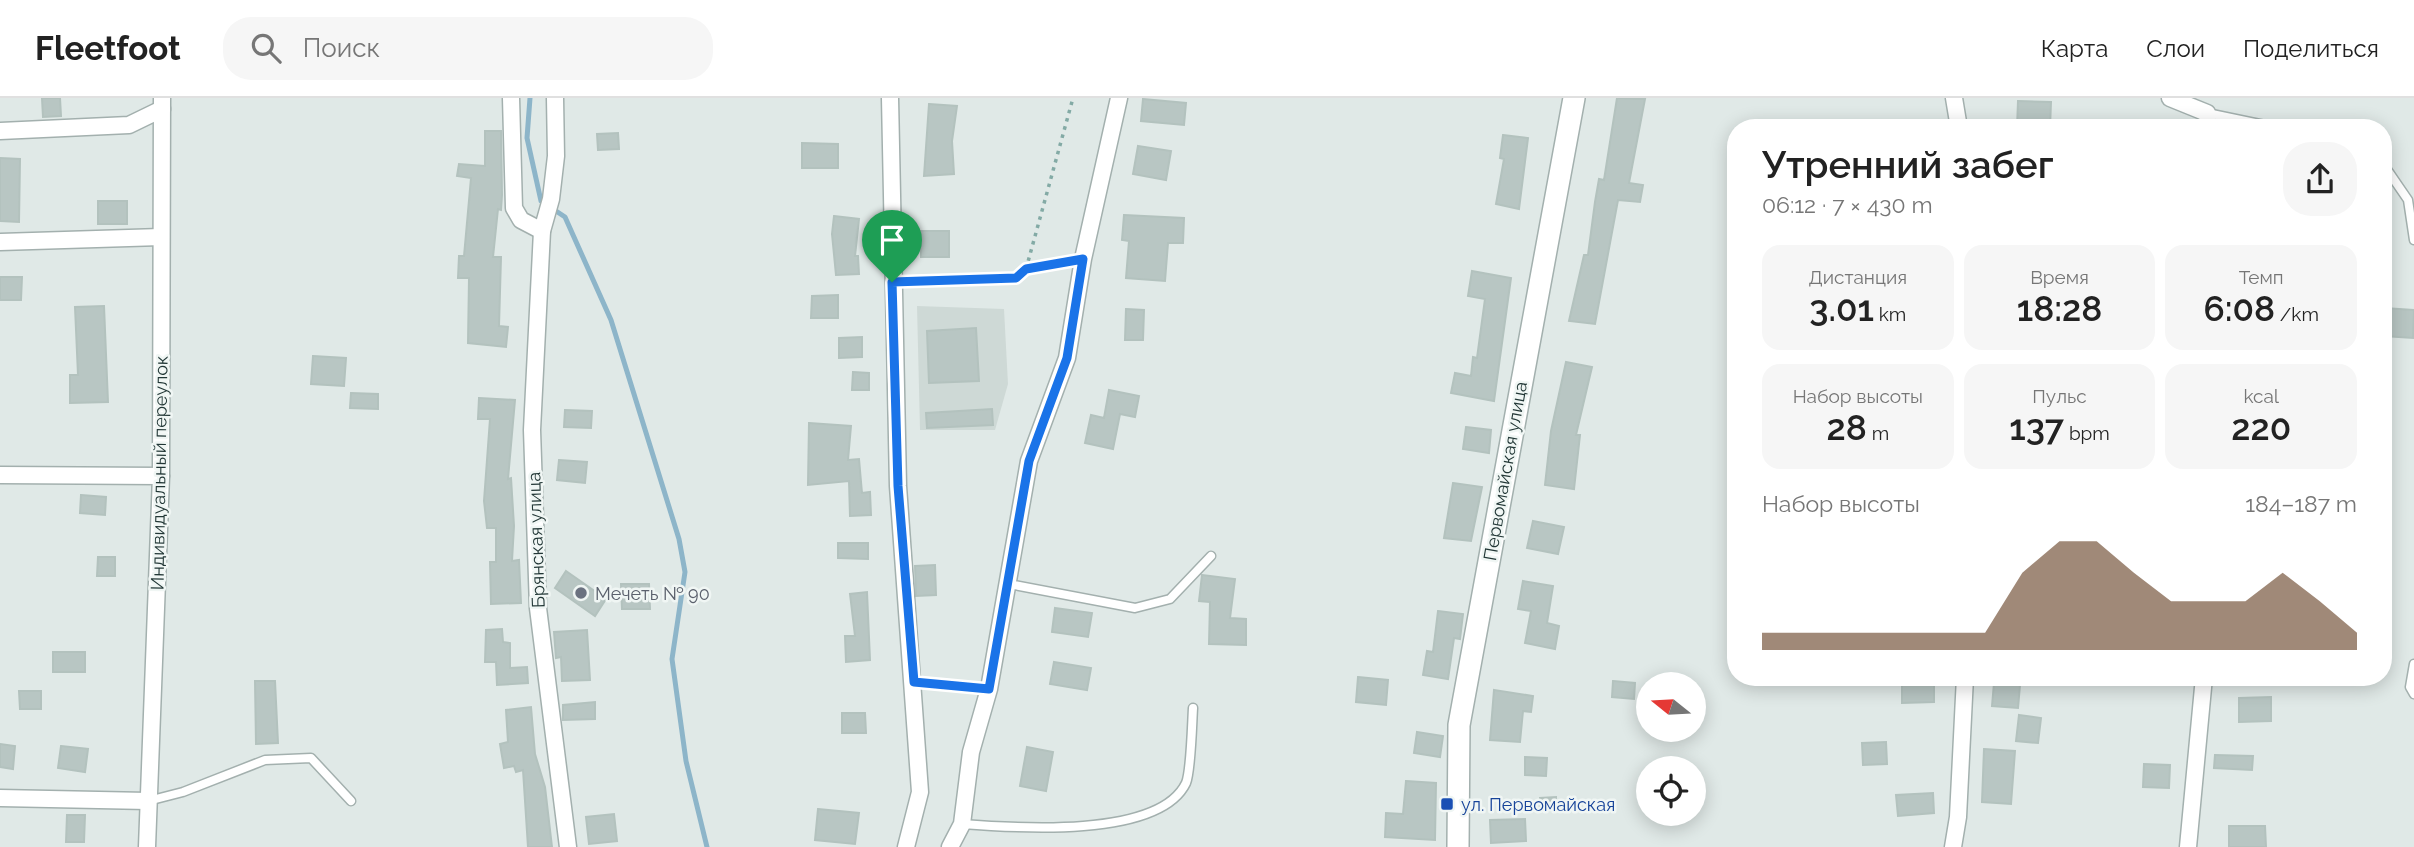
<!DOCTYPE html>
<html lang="ru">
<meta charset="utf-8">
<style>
:root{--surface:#fff;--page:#f6f6f6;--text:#222;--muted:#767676;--line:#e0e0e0;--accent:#79583f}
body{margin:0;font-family:Raleway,sans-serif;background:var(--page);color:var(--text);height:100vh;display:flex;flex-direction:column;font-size:26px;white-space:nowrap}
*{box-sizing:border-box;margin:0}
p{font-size:23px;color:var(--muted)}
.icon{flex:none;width:38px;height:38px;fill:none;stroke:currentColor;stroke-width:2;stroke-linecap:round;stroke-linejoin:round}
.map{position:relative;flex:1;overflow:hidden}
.details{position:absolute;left:1727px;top:21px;width:665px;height:567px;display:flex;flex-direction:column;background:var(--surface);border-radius:28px;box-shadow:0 4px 18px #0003}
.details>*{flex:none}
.needle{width:46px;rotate:288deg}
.buttons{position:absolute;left:1636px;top:574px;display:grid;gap:14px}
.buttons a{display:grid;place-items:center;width:70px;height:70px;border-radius:50%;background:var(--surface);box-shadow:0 4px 18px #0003;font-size:35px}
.pin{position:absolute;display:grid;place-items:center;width:60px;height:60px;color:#fff;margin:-72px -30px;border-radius:50% 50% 50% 0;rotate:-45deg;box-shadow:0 0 7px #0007}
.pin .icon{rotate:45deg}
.round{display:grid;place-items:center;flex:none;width:74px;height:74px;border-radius:28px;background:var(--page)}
.overview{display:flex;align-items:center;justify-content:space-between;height:119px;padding:0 35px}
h1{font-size:38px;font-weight:600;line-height:52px}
.stats{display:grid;grid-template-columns:repeat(3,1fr);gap:10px;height:119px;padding:7px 35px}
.stats div{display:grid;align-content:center;border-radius:18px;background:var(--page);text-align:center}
.stats b{font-size:35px;font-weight:600}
.stats small{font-size:19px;font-weight:400}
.stats p{font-size:19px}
.chart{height:196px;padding:14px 35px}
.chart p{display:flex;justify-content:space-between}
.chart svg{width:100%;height:126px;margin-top:7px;fill:var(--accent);opacity:.7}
header{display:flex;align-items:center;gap:42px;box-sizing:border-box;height:98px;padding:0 35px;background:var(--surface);border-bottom:2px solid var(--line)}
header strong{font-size:33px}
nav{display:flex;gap:38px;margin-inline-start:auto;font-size:24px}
.search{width:490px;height:63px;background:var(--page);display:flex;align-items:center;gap:18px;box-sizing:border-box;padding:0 24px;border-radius:28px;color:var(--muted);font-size:26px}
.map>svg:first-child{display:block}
.built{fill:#ced9d6}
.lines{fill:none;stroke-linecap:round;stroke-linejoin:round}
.stream{stroke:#8db5c9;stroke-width:5}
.building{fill:#b8c6c3;stroke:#b3c2be;stroke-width:2}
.service-casing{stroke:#a3b0ae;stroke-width:11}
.minor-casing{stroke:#a3b0ae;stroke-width:19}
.tertiary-casing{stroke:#a3b0ae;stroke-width:24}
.path{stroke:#83aaa5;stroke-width:3.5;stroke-dasharray:3.5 5;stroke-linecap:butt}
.service{stroke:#fff;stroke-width:8}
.minor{stroke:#fff;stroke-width:16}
.tertiary{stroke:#fff;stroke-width:21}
.route-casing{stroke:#fff;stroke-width:14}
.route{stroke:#1a73e8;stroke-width:9}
.worship-dot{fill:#6b7280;stroke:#f0f6f4;stroke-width:2.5}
.transit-dot{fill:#1a4fb4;stroke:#f0f6f4;stroke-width:2.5}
.labels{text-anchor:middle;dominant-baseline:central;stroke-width:5;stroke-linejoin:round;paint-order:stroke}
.street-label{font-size:18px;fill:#223736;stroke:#f0f6f4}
.worship-label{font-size:18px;fill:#5b616d;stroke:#f0f6f4;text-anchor:start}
.transit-label{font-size:18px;fill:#164399;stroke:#f0f6f4;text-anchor:start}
</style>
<header>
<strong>Fleetfoot</strong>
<div class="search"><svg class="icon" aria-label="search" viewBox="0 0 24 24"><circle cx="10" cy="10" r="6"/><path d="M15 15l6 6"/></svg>Поиск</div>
<nav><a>Карта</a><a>Слои</a><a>Поделиться</a></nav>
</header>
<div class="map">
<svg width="2414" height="749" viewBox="0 0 2414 749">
<rect width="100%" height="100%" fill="#e0e9e7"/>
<path class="built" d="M917,208L1004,211L1008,286L995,332H920Z"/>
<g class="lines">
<path class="stream" d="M530,0L527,40L541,103L565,119L611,222L679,441L685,474L672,561L686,663L707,749"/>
</g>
<g class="building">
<path d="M42,0H60L61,18L43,19Z"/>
<path d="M1617,0L1645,1L1629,85L1643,87L1640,104L1618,102L1595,226L1569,223L1584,157H1588L1595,104L1599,81L1604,82Z"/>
<path d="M1143,1L1186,5L1184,27L1141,23Z"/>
<path d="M2018,3L2051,4L2050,30H2017Z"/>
<path d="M929,6L957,8L952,43L954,76L924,78Z"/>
<path d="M485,33H501L502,97L501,112L498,111L493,159H501L499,228L508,229L506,249L468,245L469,180H458L459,158H464L471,80L457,78L459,66L485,68Z"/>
<path d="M618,35L619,51L598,52L597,36Z"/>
<path d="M1503,37L1528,40L1519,111L1496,106L1504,61L1500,60Z"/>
<path d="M802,45L838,46V70H802Z"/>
<path d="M1138,48L1171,53L1166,82L1133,76Z"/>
<path d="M0,60L20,61L19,124L0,123Z"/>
<rect x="98" y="103" width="29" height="23"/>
<path d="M1124,117L1184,120L1183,145H1168L1165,183L1126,180L1129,143L1122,142Z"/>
<path d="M834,118L859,121L855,158H858L859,176L836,177L832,136Z"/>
<rect x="921" y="133" width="28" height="26"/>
<path d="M1472,173L1511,180L1494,303L1451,295L1455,275L1471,278L1473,259L1477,260L1485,201L1468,198Z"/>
<path d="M0,179H22L21,202H0Z"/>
<path d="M838,197V220H811L812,198Z"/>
<path d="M104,208L108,304L70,305V277H78L75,209Z"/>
<path d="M2384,210L2414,212L2413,240L2384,238Z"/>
<path d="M1126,211L1144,212L1143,242H1125Z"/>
<path d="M976,230L979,283L929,285L927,233Z"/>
<path d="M862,239V259L839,260V240Z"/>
<path d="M313,258L346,260L344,288L311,286Z"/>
<path d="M1566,264L1592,269L1576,337H1580L1574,391L1545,387L1551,333Z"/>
<path d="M853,274L869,275V292H852Z"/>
<path d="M1109,292L1139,298L1135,319L1120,316L1113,351L1085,345L1091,317L1104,320Z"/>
<path d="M351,295L378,296V311L350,310Z"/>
<path d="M479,300L515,302L508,381L511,380L514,428L512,463L519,462L521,505L491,506L490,464H496V430H487L484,403L490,321H478Z"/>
<path d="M992,311L993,327L927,330L926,315Z"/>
<path d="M565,312L592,313L591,330L564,329Z"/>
<path d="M809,325L851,328L848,362L859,361L862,395L870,394L871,417L850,418L849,383L808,387Z"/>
<path d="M1466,329L1491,332L1489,355L1463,351Z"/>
<path d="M559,362L587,364L585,385L557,382Z"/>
<path d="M1453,385L1482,389L1471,443L1444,440Z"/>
<path d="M81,397L106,399L105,417L80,415Z"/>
<path d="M1533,423L1564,429L1558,456L1527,450Z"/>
<path d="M838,445H868V461L838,460Z"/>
<path d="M98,459H115V478H97Z"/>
<path d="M935,467L936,497L916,498L915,468Z"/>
<path d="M566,473L606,501L595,518L555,490Z"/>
<path d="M1202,477L1235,481L1230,520L1246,521V547L1209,546L1210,504L1199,503Z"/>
<path d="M1523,483L1553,488L1547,525L1559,528L1555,551L1525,545L1531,513L1518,511Z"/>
<path d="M621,486H649L650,511H622Z"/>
<path d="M867,494L870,562L846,564L845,538H855L850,496Z"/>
<path d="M1055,510L1092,515L1088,539L1052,534Z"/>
<path d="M1438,513L1463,516L1460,541L1454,540L1448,581L1423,577L1427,553L1433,554Z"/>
<path d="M502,531L503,544L510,545V570L527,569L528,585L497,587L496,564H485L486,532Z"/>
<path d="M587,532L590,582L562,583L561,559L556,560L554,534Z"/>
<rect x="53" y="554" width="32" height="20"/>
<path d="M1054,564L1091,570L1087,592L1050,586Z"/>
<path d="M1358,579L1388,582L1386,607L1356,604Z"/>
<path d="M255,583H275L278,645L256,646Z"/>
<path d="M1613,583L1635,585L1634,601L1612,599Z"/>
<path d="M1902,585H1934V604L1902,605Z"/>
<path d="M1994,585L2020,587L2018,610L1992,608Z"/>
<path d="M1494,592L1533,598L1531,614L1523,613L1520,644L1490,642Z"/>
<path d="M19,593H41V611H20Z"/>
<path d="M2271,599V623L2239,624V600Z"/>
<path d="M595,604V621L563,622V607Z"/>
<path d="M531,609L535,656L545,689L552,749H528L523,672L516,674L514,668L504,670L500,646L508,644L506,612Z"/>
<path d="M842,615H865L866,635H842Z"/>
<path d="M2019,617L2041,620L2038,645L2016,643Z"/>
<path d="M1417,634L1443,638L1440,659L1414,655Z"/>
<path d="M1886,644L1887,666L1863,667L1862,645Z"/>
<path d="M0,646L15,648L13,671L0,669Z"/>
<path d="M61,648L88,651L85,674L58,670Z"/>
<path d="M1027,649L1053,654L1046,693L1020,688Z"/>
<path d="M1984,651L2015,653L2011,706L1982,704Z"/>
<path d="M2215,657L2253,658L2252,672L2214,670Z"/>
<path d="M1525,659L1547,660L1546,678L1525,677Z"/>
<path d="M2144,666L2170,667L2169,690L2143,689Z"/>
<path d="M1406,683L1436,685L1435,742L1385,739L1386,715L1403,716Z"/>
<path d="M1933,695L1934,715L1898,718L1896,697Z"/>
<path d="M1556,699V713H1540V700Z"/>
<path d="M818,711L859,715L855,746L815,742Z"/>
<path d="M614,716L617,743L589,746L586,719Z"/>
<path d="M67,717H85L84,744H66Z"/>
<path d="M1525,721L1526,743L1491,745L1490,722Z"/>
<path d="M2229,728H2265L2266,749H2229Z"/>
</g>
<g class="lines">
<g class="service-casing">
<g id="service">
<path d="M2207,15L2279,30"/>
<path d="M2384,67L2408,102L2414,142"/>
<path d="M1009,486L1135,510L1170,501L1211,458"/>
<path d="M2414,566L2410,589L2414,596"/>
<path d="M148,703L183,694L265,662L311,660L351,703"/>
<path d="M962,726C1014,730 1159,741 1186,685C1191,673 1192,626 1193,610"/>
</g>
</g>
<g class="minor-casing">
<g id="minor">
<path d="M511,0L514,110L521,122L542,133"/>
<path d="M555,0L556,58L551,101L542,133L532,332L538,510L568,749"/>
<path d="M890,0L898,388L920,694L906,749"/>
<path d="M1954,0L1959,30"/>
<path d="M2170,0L2207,15L2208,30"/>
<path d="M0,33L129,27L162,11"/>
<path d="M0,144L161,139"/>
<path d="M0,377L161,378"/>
<path d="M0,700L148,703"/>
<path d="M147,749L161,378L162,0"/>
<path d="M950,749L962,726L971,654L989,591L1029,363L1067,260L1083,161L1119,0"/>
<path d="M1953,749L1958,719L1965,579"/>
<path d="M2188,749L2204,579"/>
</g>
</g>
<g class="tertiary-casing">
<path id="tertiary" d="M1458,749L1459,627L1574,0"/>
</g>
<g class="path">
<path d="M1026,171L1073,0"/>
<path d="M907,184L1016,179L1026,171L1067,163"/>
<path d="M928,585L973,589"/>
</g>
<use href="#service" class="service"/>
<use href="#minor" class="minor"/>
<use href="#tertiary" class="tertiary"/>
</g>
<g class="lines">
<g class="route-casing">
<path id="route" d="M1083,161L1067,260L1029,363L989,591L914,584L898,388L892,184L1016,180L1026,171Z"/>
</g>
<use href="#route" class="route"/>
</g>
<circle class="worship-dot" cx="581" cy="495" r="7"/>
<rect class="transit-dot" x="1440" y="699" width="14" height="14" rx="3.5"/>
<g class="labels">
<g class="street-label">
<text transform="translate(1505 373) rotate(-80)">Первомайская улица</text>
<text transform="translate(159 375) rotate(-89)">Индивидуальный переулок</text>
<text transform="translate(536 442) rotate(-92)">Брянская улица</text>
</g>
<g class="worship-label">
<text x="595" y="495">Мечеть № 90</text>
</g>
<g class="transit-label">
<text x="1461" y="706">ул. Первомайская</text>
</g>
</g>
</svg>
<div class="buttons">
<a><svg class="needle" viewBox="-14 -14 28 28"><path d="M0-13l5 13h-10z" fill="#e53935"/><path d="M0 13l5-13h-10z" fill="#767676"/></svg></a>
<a><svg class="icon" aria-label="locate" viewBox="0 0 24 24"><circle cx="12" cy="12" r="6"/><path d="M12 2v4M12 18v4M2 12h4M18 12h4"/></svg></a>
</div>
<div class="pin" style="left:892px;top:184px;background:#1e9e55"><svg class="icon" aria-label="arrive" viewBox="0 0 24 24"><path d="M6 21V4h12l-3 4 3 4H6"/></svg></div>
<section class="details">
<div class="overview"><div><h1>Утренний забег</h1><p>06:12 · 7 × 430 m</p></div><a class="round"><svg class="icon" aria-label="share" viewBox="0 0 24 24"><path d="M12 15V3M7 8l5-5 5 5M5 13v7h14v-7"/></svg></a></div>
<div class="stats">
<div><p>Дистанция</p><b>3.01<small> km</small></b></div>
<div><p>Время</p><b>18:28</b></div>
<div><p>Темп</p><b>6:08<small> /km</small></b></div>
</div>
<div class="stats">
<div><p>Набор высоты</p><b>28<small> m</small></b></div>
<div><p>Пульс</p><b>137<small> bpm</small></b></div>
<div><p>kcal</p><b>220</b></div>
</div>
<div class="chart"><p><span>Набор высоты</span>184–187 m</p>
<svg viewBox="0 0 160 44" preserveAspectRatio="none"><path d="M0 44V38L10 38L20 38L30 38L40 38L50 38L60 38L70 17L80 6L90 6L100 17L110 27L120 27L130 27L140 17L150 27L160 38V44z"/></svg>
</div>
</section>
</div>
